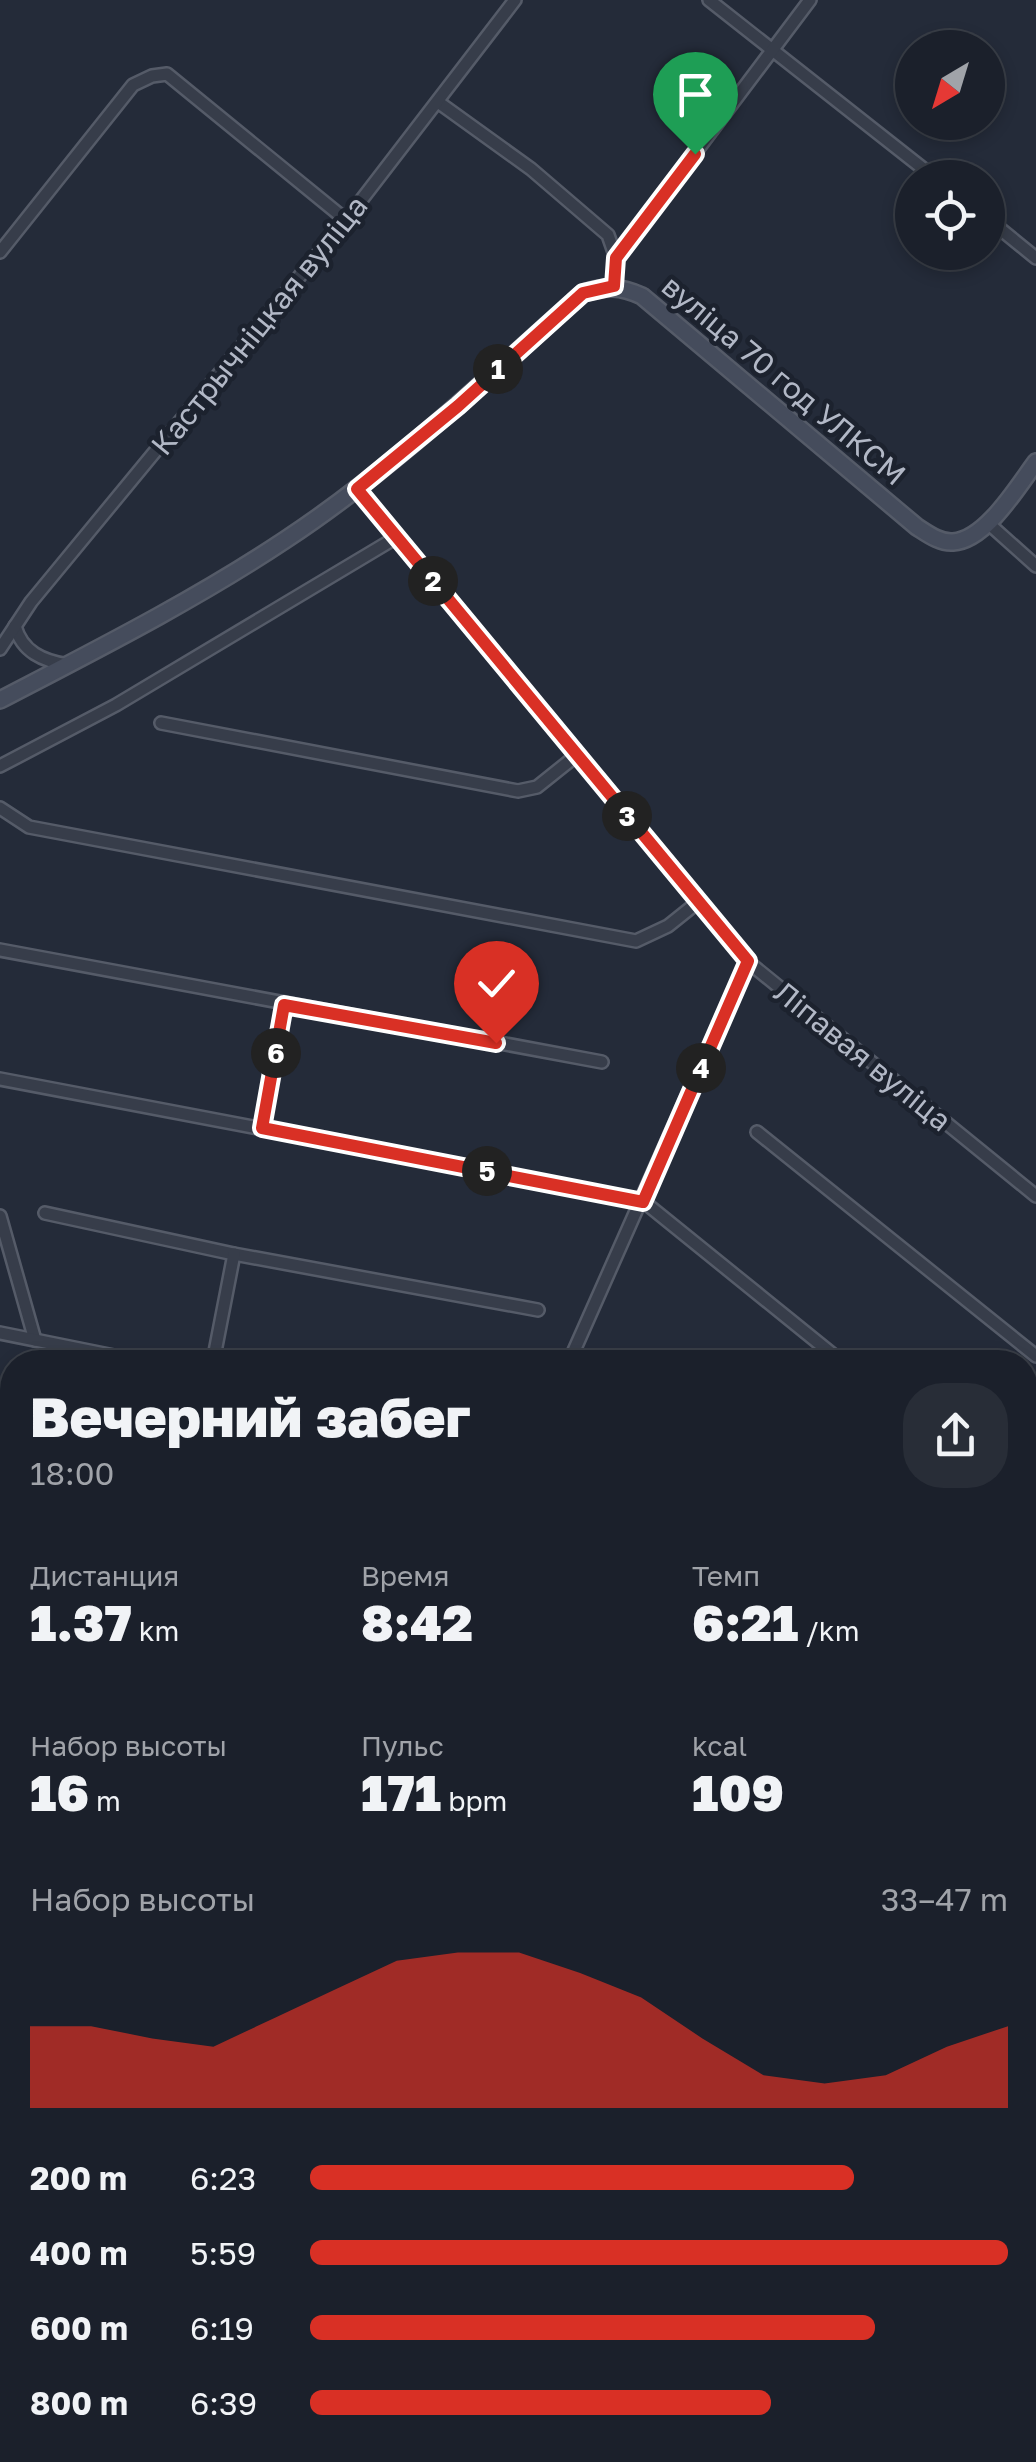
<!DOCTYPE html>
<html lang="ru">
<meta charset="utf-8">
<style>
:root{--surface:#1b202b;--page:#282d37;--text:#f1f3f6;--muted:#a0a3a9;--line:#393e47;--accent:#d93025}
body{margin:0;font-family:"Golos Text",sans-serif;background:var(--page);color:var(--text);height:100vh;display:flex;flex-direction:column;font-size:38px;white-space:nowrap}
*{box-sizing:border-box;margin:0}
p{font-size:32px;color:var(--muted)}
.icon{flex:none;width:55px;height:55px;fill:none;stroke:currentColor;stroke-width:2;stroke-linecap:round;stroke-linejoin:round}
.map{position:relative;flex:1;overflow:hidden}
.drawer{position:absolute;left:0px;top:1350px;width:1038px;height:1112px;display:flex;flex-direction:column;background:var(--surface);border-radius:40px 40px 0 0;box-shadow:0 5px 15px #0003,0 0 0 2px var(--line)}
.drawer>*{flex:none}
.needle{width:65px;rotate:218deg}
.tools{position:absolute;left:895px;top:30px;display:grid;gap:20px}
.tools a{display:grid;place-items:center;width:110px;height:110px;border-radius:50%;background:var(--surface);box-shadow:0 5px 15px #0003,0 0 0 2px var(--line);font-size:50px}
.pin{position:absolute;display:grid;place-items:center;width:85px;height:85px;color:#fff;margin:-102px -42px;border-radius:50% 50% 50% 0;rotate:-45deg;box-shadow:0 0 10px #0007}
.pin .icon{rotate:45deg}
.km{position:absolute;width:50px;height:50px;margin:-25px;border-radius:50%;background:#222;color:#fff;font-size:28px;line-height:50px;text-align:center}
.round{display:grid;place-items:center;flex:none;width:105px;height:105px;border-radius:40px;background:var(--page)}
.summary{display:flex;align-items:center;justify-content:space-between;height:170px;padding:0 30px}
h1{font-size:55px;font-weight:800;line-height:75px}
.metrics{display:grid;grid-template-columns:repeat(3,1fr);gap:15px;height:170px;padding:10px 30px}
.metrics div{display:grid;align-content:center}
.metrics b{font-size:50px;font-weight:800}
.metrics small{font-size:28px;font-weight:400}
.metrics p{font-size:28px}
.chart{height:280px;padding:20px 30px}
.chart p{display:flex;justify-content:space-between}
.chart svg{width:100%;height:180px;margin-top:10px;fill:var(--accent);opacity:.7}
ul{padding:0 30px;list-style:none;font-size:32px}
li{display:grid;grid-template-columns:160px 120px 1fr;align-items:center;height:75px}
li i{height:25px;border-radius:12px;background:var(--accent)}
.map>svg:first-child{display:block}
.green{fill:#27383b}
.lines{fill:none;stroke-linecap:round;stroke-linejoin:round}
.stream{stroke:#3a4761;stroke-width:2.5}
.street-casing{stroke:#555b68;stroke-width:16}
.secondary-casing{stroke:#555b68;stroke-width:20}
.street{stroke:#373d4a;stroke-width:11}
.secondary{stroke:#454c5c;stroke-width:15}
.route-casing{stroke:#fff;stroke-width:20}
.route{stroke:#d93025;stroke-width:12}
.labels{text-anchor:middle;dominant-baseline:central;stroke-width:9;stroke-linejoin:round;paint-order:stroke}
.street-label{font-size:30px;fill:#b2b8c6;stroke:#1c222e}
</style>
<div class="map">
<svg width="1036" height="2462" viewBox="0 0 1036 2462">
<rect width="100%" height="100%" fill="#242b39"/>
<path class="green" d="M0,1770L12,1773V2160L0,2162Z"/>
<g class="lines">
<path class="stream" d="M0,1944L12,1856"/>
<g class="street-casing">
<g id="street">
<path d="M709,0L935,178"/>
<path d="M438,102L531,169L608,235L616,258L614,286"/>
<path d="M988,219L1036,258"/>
<path d="M0,252L133,85L152,76L167,74L346,220"/>
<path d="M616,258L810,0"/>
<path d="M357,489L747,961L1036,1196"/>
<path d="M988,523L1036,566"/>
<path d="M15,626C22,652 43,661 68,665"/>
<path d="M0,649L31,602L346,220L515,0"/>
<path d="M161,723L518,791L537,787L577,755"/>
<path d="M0,766L116,705L397,537"/>
<path d="M0,808L29,827L636,941L668,926L698,902"/>
<path d="M0,950L602,1062"/>
<path d="M0,1079L643,1201L842,1362"/>
<path d="M262,1128L284,1005"/>
<path d="M757,1132L1036,1356"/>
<path d="M45,1213L234,1254L538,1310"/>
<path d="M0,1216L35,1340"/>
<path d="M0,1333L144,1362"/>
<path d="M213,1362L234,1254"/>
<path d="M569,1362L747,961"/>
<path d="M1025,1416L1036,1402"/>
<path d="M1025,1510L1036,1518"/>
<path d="M1025,1666L1036,1675"/>
<path d="M1025,1829L1036,1837"/>
<path d="M1025,1989L1027,1991"/>
<path d="M1025,2126L1036,2113"/>
<path d="M1025,2387L1036,2399"/>
<path d="M305,2450L320,2462"/>
<path d="M501,2450L516,2462"/>
<path d="M903,2450L918,2462"/>
<path d="M64,2462L69,2450"/>
<path d="M391,2462L400,2450"/>
<path d="M753,2462L762,2450"/>
</g>
</g>
<g class="secondary-casing">
<g id="secondary">
<path d="M0,700C96,650 195,600 285,540C393,469 487,378 583,293C606,286 620,286 642,296L917,527C928,534 940,543 953,542C986,540 1018,486 1036,462"/>
<path d="M0,1617L12,1620"/>
<path d="M1025,2190L1036,2198"/>
</g>
</g>
<use href="#street" class="street"/>
<use href="#secondary" class="secondary"/>
</g>
<g class="lines">
<g class="route-casing">
<path id="route" d="M496,1043L284,1005L262,1128L643,1202L748,961L357,489L458,406L583,293L614,286L616,258L695,154"/>
</g>
<use href="#route" class="route"/>
</g>
<g class="labels">
<g class="street-label">
<text transform="translate(259 325) rotate(-51)">Кастрычніцкая вуліца</text>
<text transform="translate(784 380) rotate(40)">вуліца 70 год УЛКСМ</text>
<text transform="translate(863 1056) rotate(39)">Ліпавая вуліца</text>
</g>
</g>
</svg>
<div class="tools">
<a><svg class="needle" viewBox="-14 -14 28 28"><path d="M0-13l5 13h-10z" fill="#e53935"/><path d="M0 13l5-13h-10z" fill="#a0a3a9"/></svg></a>
<a><svg class="icon" aria-label="locate" viewBox="0 0 24 24"><circle cx="12" cy="12" r="6"/><path d="M12 2v4M12 18v4M2 12h4M18 12h4"/></svg></a>
</div>
<div class="pin" style="left:695px;top:154px;background:#1e9e55"><svg class="icon" aria-label="arrive" viewBox="0 0 24 24"><path d="M6 21V4h12l-3 4 3 4H6"/></svg></div>
<div class="pin" style="left:496px;top:1043px;background:#d93025"><svg class="icon" aria-label="check" viewBox="0 0 24 24"><path d="M5 12l5 5 9-10"/></svg></div>
<b class="km" style="left:498px;top:369px">1</b>
<b class="km" style="left:433px;top:581px">2</b>
<b class="km" style="left:627px;top:816px">3</b>
<b class="km" style="left:701px;top:1068px">4</b>
<b class="km" style="left:487px;top:1171px">5</b>
<b class="km" style="left:276px;top:1053px">6</b>
<section class="drawer">
<div class="summary"><div><h1>Вечерний забег</h1><p>18:00</p></div><a class="round"><svg class="icon" aria-label="share" viewBox="0 0 24 24"><path d="M12 15V3M7 8l5-5 5 5M5 13v7h14v-7"/></svg></a></div>
<div class="metrics">
<div><p>Дистанция</p><b>1.37<small> km</small></b></div>
<div><p>Время</p><b>8:42</b></div>
<div><p>Темп</p><b>6:21<small> /km</small></b></div>
</div>
<div class="metrics">
<div><p>Набор высоты</p><b>16<small> m</small></b></div>
<div><p>Пульс</p><b>171<small> bpm</small></b></div>
<div><p>kcal</p><b>109</b></div>
</div>
<div class="chart"><p><span>Набор высоты</span>33–47 m</p>
<svg viewBox="0 0 160 44" preserveAspectRatio="none"><path d="M0 44V24L10 24L20 27L30 29L40 22L50 15L60 8L70 6L80 6L90 11L100 17L110 27L120 36L130 38L140 36L150 29L160 24V44z"/></svg>
</div>
<ul>
<li><b>200 m</b>6:23<i style="width:78%"></i></li>
<li><b>400 m</b>5:59<i style="width:100%"></i></li>
<li><b>600 m</b>6:19<i style="width:81%"></i></li>
<li><b>800 m</b>6:39<i style="width:66%"></i></li>
</ul>
</section>
</div>
